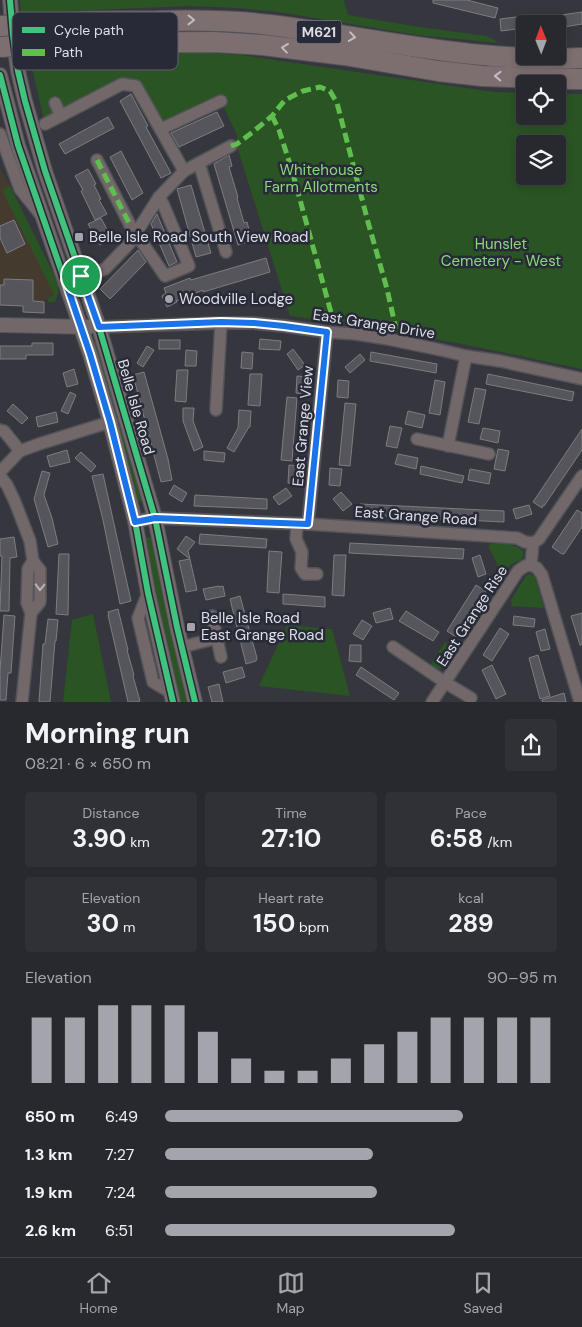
<!DOCTYPE html>
<meta charset="utf-8">
<style>
:root{--surface:#28292e;--page:#303136;--text:#f1f3f6;--muted:#a5a6aa;--line:#44454a;--accent:#a3a4ac}
body{margin:0;font-family:"DM Sans",sans-serif;background:var(--page);color:var(--text);height:100vh;display:flex;flex-direction:column;font-size:19px;white-space:nowrap}
*{box-sizing:border-box;margin:0}
p{font-size:16px;color:var(--muted)}
.icon{flex:none;width:28px;height:28px;fill:none;stroke:currentColor;stroke-width:2;stroke-linecap:round;stroke-linejoin:round}
.map{position:relative;height:702px;overflow:hidden}
.sheet{display:flex;flex-direction:column;background:var(--surface);flex:1}
.sheet>*{flex:none}
.needle{width:32px;rotate:359deg}
.buttons{position:absolute;left:516px;top:15px;display:grid;gap:10px}
.buttons a{display:grid;place-items:center;width:50px;height:50px;border-radius:5px;background:var(--surface);box-shadow:0 2px 8px #0003,0 0 0 1px var(--line);font-size:25px}
.pin{position:absolute;display:grid;place-items:center;width:42px;height:42px;color:#fff;margin:-21px;border:2px solid #fff;border-radius:50%;box-shadow:0 1px 5px #0007}
.round{display:grid;place-items:center;flex:none;width:52px;height:52px;border-radius:5px;background:var(--page)}
.headline{display:flex;align-items:center;justify-content:space-between;height:85px;padding:0 25px}
h1{font-size:28px;font-weight:700;line-height:38px}
.metrics{display:grid;grid-template-columns:repeat(3,1fr);gap:8px;height:85px;padding:5px 25px}
.metrics div{display:grid;align-content:center;border-radius:5px;background:var(--page);text-align:center}
.metrics b{font-size:25px;font-weight:700}
.metrics small{font-size:14px;font-weight:400}
.metrics p{font-size:14px}
.chart{height:140px;padding:10px 25px}
.chart p{display:flex;justify-content:space-between}
.chart svg{width:100%;height:90px;margin-top:5px;stroke:var(--accent);stroke-width:6}
ul{padding:0 25px;list-style:none;font-size:16px}
li{display:grid;grid-template-columns:80px 60px 1fr;align-items:center;height:38px}
li i{height:12px;border-radius:6px;background:var(--accent)}
.menu{display:flex;justify-content:space-around;align-items:center;height:70px;border-top:1px solid var(--line);background:var(--surface);font-size:14px;color:var(--muted)}
.menu a{display:grid;justify-items:center;gap:2px}
.menu .on{color:var(--accent)}
.map>svg:first-child{display:block}
.commercial{fill:#443a2e}
.green{fill:#2a5423;fill-rule:evenodd}
.building{fill:#55555b;stroke:#7c7d83}
.lines{fill:none;stroke-linecap:round;stroke-linejoin:round}
.minor-casing{stroke:#525358;stroke-width:14}
.tertiary-casing{stroke:#525358;stroke-width:16}
.motorway-casing{stroke:#525358;stroke-width:22}
.minor{stroke:#726769;stroke-width:11}
.tertiary{stroke:#726769;stroke-width:14}
.motorway{stroke:#7d6e70;stroke-width:20}
.motorway-bridge-casing{stroke:#525358;stroke-width:22;stroke-linecap:butt}
.motorway-bridge{stroke:#7d6e70;stroke-width:20}
.quiet{stroke:#5fbe4e;stroke-width:5;stroke-dasharray:10 5;stroke-linecap:butt}
.cycleway-casing{stroke:#282a37;stroke-width:9}
.cycleway{stroke:#40c37c;stroke-width:6}
.oneway{stroke:#c0bdc3}
.oneway2{stroke:#b8b5bb}
.route-casing{stroke:#fff;stroke-width:10}
.route{stroke:#1a73e8;stroke-width:6}
.poi-dot{fill:#a3a4ac;stroke:#282a37;stroke-width:2}
.labels{text-anchor:middle;dominant-baseline:central;stroke-width:5;stroke-linejoin:round;paint-order:stroke}
.shield{fill:#282a37;stroke:#a7a9b2;stroke-width:1}
.shield-label{font-size:14px;font-weight:bold;fill:#dddfe7}
.park-label{font-size:15px;fill:#8ad87d;stroke:#282a37}
.poi-label{font-size:15px;fill:#dddfe7;stroke:#282a37;text-anchor:start}
.street-label{font-size:15px;fill:#dddfe7;stroke:#282a37}
.key{fill:#282a37;stroke:#5e606c;stroke-width:1}
.key-label{font-size:14px;fill:#dddfe7}
</style>
<div class="map">
<svg width="582" height="702" viewBox="0 0 582 702">
<rect width="100%" height="100%" fill="#36373e"/>
<path class="commercial" d="M0,168L10,186L3,190L55,294L48,299L45,300L44,313L23,312V306L0,305Z"/>
<g class="green">
<path d="M20,0H344L348,15L419,27L487,36L499,43L417,35L279,12L238,8L189,6L21,13Z"/>
<path d="M195,52L241,55L494,92L525,93V116H558V94H582V369C485,349 388,327 290,316L235,140L238,137L221,101L161,129L136,86L122,84L45,124L30,59L141,53ZM525,144H558V176H525Z"/>
<path d="M10,186L57,281C60,289 58,294 55,302H48V299L54,294L2,190Z"/>
<path d="M93,341H97L142,497V500L140,502L137,503Z"/>
<path d="M148,537L152,539L170,630L188,702H178L143,538Z"/>
<path d="M491,544C501,543 515,543 523,551C525,563 516,560 509,566C507,568 505,571 504,574H502L488,546Z"/>
<path d="M530,574L535,577L544,608L512,606L511,600L526,576Z"/>
<path d="M93,614L111,702H63L72,620Z"/>
<path d="M287,625L332,629L350,696L259,686Z"/>
<path d="M445,642L454,648L440,669L435,670L429,667Z"/>
</g>
<g class="building">
<path d="M433,0H467L498,8L495,18L433,3Z"/>
<path d="M582,12V24L558,28V24H533V19Z"/>
<path d="M524,16L525,28L501,31L500,19Z"/>
<path d="M131,94L148,126L146,127L171,173L161,178L120,101Z"/>
<path d="M217,112L224,126L179,147L171,133Z"/>
<path d="M108,117L114,128L65,154L59,144Z"/>
<path d="M121,151L143,193L132,200L110,157Z"/>
<path d="M229,155L232,166L229,167L238,197L237,198L244,223L247,222L252,241L238,245L214,164Z"/>
<path d="M88,169L96,184L94,185L101,199L99,200L107,214L95,220L81,191L83,190L75,176Z"/>
<path d="M191,185L211,253L196,257L177,189Z"/>
<path d="M157,214L177,262L169,266L151,224Z"/>
<path d="M101,218L112,239L100,245L88,224Z"/>
<path d="M14,220L25,244L7,253L0,238V226Z"/>
<path d="M138,250L146,262L110,299L100,289Z"/>
<path d="M266,258L270,272L203,292V290L176,301L177,302L167,307L162,296L166,293L164,288L190,278L191,280Z"/>
<path d="M4,279L33,280V301L44,302V313L23,312V306L0,305V285H4Z"/>
<path d="M260,339L281,341L280,350L259,349Z"/>
<rect x="159" y="340" width="21" height="9"/>
<path d="M32,343H53V355H26V359H0V346H32Z"/>
<path d="M147,346L154,350L143,367L137,363Z"/>
<path d="M293,349L305,365L298,370L287,354Z"/>
<path d="M186,350L197,351L196,366H185Z"/>
<path d="M242,352L253,353L252,369L241,368Z"/>
<path d="M371,352L437,364L436,373L370,361Z"/>
<path d="M360,354L365,360L350,373L345,367Z"/>
<path d="M74,369L78,384L67,387L63,373Z"/>
<path d="M177,370H188L186,402L175,401Z"/>
<path d="M144,372L168,459L172,480L161,482L133,375Z"/>
<path d="M250,374H262L260,406L248,405Z"/>
<path d="M488,374L574,392L572,401L486,384Z"/>
<path d="M297,376L308,377L307,394L296,393Z"/>
<path d="M338,380L349,381L348,398L337,397Z"/>
<path d="M435,380L445,382L440,415L429,413Z"/>
<path d="M475,388L486,390L479,424L468,422Z"/>
<path d="M70,392L76,395L68,414L61,411Z"/>
<path d="M287,397L297,398L292,461L281,460Z"/>
<path d="M345,403L356,404L350,466L339,465Z"/>
<path d="M13,404L28,418L22,424L7,411Z"/>
<path d="M183,408H194L193,421L203,447L194,451L183,421Z"/>
<path d="M239,410L251,411L250,427H249L234,452L227,448L238,428Z"/>
<path d="M408,411L425,415L422,428L405,424Z"/>
<path d="M56,412L58,422L38,427L36,417Z"/>
<path d="M390,426L402,428L397,448L386,446Z"/>
<path d="M483,428L500,431L498,443L480,439Z"/>
<path d="M582,429V450L544,506L543,505L542,508L533,502Z"/>
<path d="M498,449L509,451L505,471L494,469Z"/>
<path d="M67,450L70,462L50,467L47,456Z"/>
<path d="M204,451L225,453L224,462L204,460Z"/>
<path d="M81,452L96,466L91,472L75,458Z"/>
<path d="M398,454L418,458L416,469L395,464Z"/>
<path d="M289,465L301,466L299,484L288,483Z"/>
<path d="M421,466L464,476L462,483L420,474Z"/>
<path d="M330,468L342,469L340,486L329,485Z"/>
<path d="M470,469L491,473L489,484L468,480Z"/>
<path d="M42,471L50,473L44,495L52,518L58,544L48,547L34,499Z"/>
<path d="M103,474L131,601L120,604L103,520L92,476Z"/>
<path d="M174,485L187,493L182,502L169,494Z"/>
<path d="M286,488L292,496L279,505L273,497Z"/>
<path d="M341,492L352,504L343,511L333,499Z"/>
<path d="M195,495L267,499V509L194,506Z"/>
<path d="M360,504L504,511V522L360,515Z"/>
<path d="M529,505L532,514L516,519L513,509Z"/>
<path d="M577,510L582,513V527L564,554H562L552,547Z"/>
<path d="M200,534L267,539L266,548L199,544Z"/>
<path d="M186,536L195,542L188,551L197,590L186,592L179,561L190,559L177,549Z"/>
<path d="M14,537L17,557L10,558L9,611H0L2,556H0V539Z"/>
<path d="M350,543L464,549L463,559L349,553Z"/>
<path d="M269,551L282,552L279,593L267,592Z"/>
<path d="M59,554H69L68,615L56,614Z"/>
<path d="M334,555H346L344,596L332,595Z"/>
<path d="M480,555L486,574L478,577L472,558Z"/>
<path d="M476,585L486,591L456,637L447,631Z"/>
<path d="M219,586V587L223,586L225,596L206,600L203,589Z"/>
<path d="M283,594L325,597V607L283,604Z"/>
<path d="M240,596L257,658L256,661L246,664L230,599Z"/>
<path d="M390,608L393,619L376,623L373,613Z"/>
<path d="M118,609L128,650H127L134,675L133,676L140,701L136,702H128L108,615H109L108,612Z"/>
<path d="M406,611L439,632L433,641L399,621Z"/>
<path d="M582,613V645H580L571,616Z"/>
<path d="M4,615L15,616L11,673H8L6,700H0V671Z"/>
<path d="M514,616L535,619L534,627L513,625Z"/>
<path d="M48,619L58,620L56,641H55L50,702H39L43,644H45Z"/>
<path d="M362,620L372,626L363,640L353,634Z"/>
<path d="M500,628L509,634L492,661L483,655Z"/>
<path d="M545,629L550,649L541,651L536,632Z"/>
<path d="M350,645H361V662L349,661Z"/>
<path d="M538,655L550,696L540,699L529,658Z"/>
<path d="M492,665L506,694L496,699L482,670Z"/>
<path d="M242,667L245,677L226,683L223,672Z"/>
<path d="M361,667L399,693L394,700L356,675Z"/>
<path d="M219,684L223,702H212L208,687Z"/>
<path d="M564,693L566,702H542V700Z"/>
</g>
<g class="lines">
<g class="minor-casing">
<g id="minor">
<path d="M55,103L61,116"/>
<path d="M45,124L122,84L136,86L184,171"/>
<path d="M161,129L221,101"/>
<path d="M0,134L20,189L40,214"/>
<path d="M97,160L130,225L165,276L189,266L163,204L159,197"/>
<path d="M199,163L226,252"/>
<path d="M65,280L92,274L105,269L129,244L159,197L184,171L231,146"/>
<path d="M99,327L221,323H253L284,326L327,332L356,334L388,339L441,350L466,356L500,361L582,379"/>
<path d="M216,410L221,323"/>
<path d="M0,430L4,431L20,451"/>
<path d="M417,439L489,454"/>
<path d="M448,446L466,356"/>
<path d="M0,472L20,451L39,444L110,422"/>
<path d="M0,476L7,485L15,502L30,541L33,561L40,570V602L31,613"/>
<path d="M135,521L155,518L308,524L517,538L525,542L533,543"/>
<path d="M297,524L296,539L302,552L301,568L305,574H317"/>
<path d="M308,524L327,332"/>
<path d="M531,565L537,568L542,575L580,702"/>
<path d="M148,593L138,618L153,682L170,692"/>
<path d="M212,616L221,657"/>
<path d="M182,647L217,638"/>
<path d="M393,647L446,683L471,698"/>
<path d="M22,702L31,613L27,603L28,569L33,561"/>
<path d="M432,702L518,571L525,566L531,565L533,543L539,539L582,476"/>
</g>
</g>
<g class="tertiary-casing">
<g id="tertiary">
<path d="M10,0L13,35L18,71L25,101L45,171L99,327L155,518L177,627L195,702"/>
<path d="M0,75L18,145L90,354L110,422L135,521L148,593L173,702"/>
<path d="M0,325L89,327"/>
</g>
</g>
<g class="motorway-casing">
<g id="motorway">
<path d="M54,23C88,21 122,21 157,21C194,20 232,20 270,25C375,38 475,63 582,58"/>
<path d="M57,43L214,42L263,45L344,55L438,71L482,76L570,79H582"/>
</g>
</g>
<use href="#minor" class="minor"/>
<use href="#tertiary" class="tertiary"/>
<use href="#motorway" class="motorway"/>
<g class="motorway-bridge-casing">
<g id="motorway-bridge">
<path d="M0,26L54,23"/>
<path d="M0,47L57,43"/>
</g>
</g>
<use href="#motorway-bridge" class="motorway-bridge"/>
<g class="quiet">
<path d="M272,116L279,130L291,167L332,316"/>
<path d="M231,146L237,144L254,131L272,116L285,100L303,91L320,87L330,91L337,103L368,222L387,289L396,329"/>
<path d="M97,160L130,225"/>
</g>
<g class="cycleway-casing">
<g id="cycleway">
<path d="M10,0L13,35L18,71L25,101L45,171L99,327L155,518L177,627L195,702"/>
<path d="M0,75L18,145L90,354L110,422L135,521L148,593L173,702"/>
</g>
</g>
<use href="#cycleway" class="cycleway"/>
</g>
<defs><path id="oneway-chevron" d="M-2-3.5L2.5 0L-2 3.5" fill="none" stroke-width="1.6" stroke-linecap="round" stroke-linejoin="round" transform="scale(1.25)"/></defs>
<g class="oneway">
<use href="#oneway-chevron" transform="translate(191 20) rotate(1)"/>
<use href="#oneway-chevron" transform="translate(352 37) rotate(9)"/>
<use href="#oneway-chevron" transform="translate(285 48) rotate(-173)"/>
<use href="#oneway-chevron" transform="translate(498 76) rotate(-178)"/>
</g>
<use class="oneway2" href="#oneway-chevron" transform="translate(40 587) rotate(91)"/>
<g class="lines">
<g class="route-casing">
<path id="route" d="M81,276L99,327L221,322L254,323L284,326L327,332L308,524L155,518L135,522L110,422L90,354L65,280Z"/>
</g>
<use href="#route" class="route"/>
</g>
<g class="poi-dot">
<rect x="74" y="232" width="10" height="10" rx="2.5"/>
<circle cx="169" cy="299" r="5"/>
<rect x="186" y="622" width="10" height="10" rx="2.5"/>
</g>
<g class="labels">
<rect class="shield" x="296.5" y="20.5" width="45" height="23" rx="4"/>
<g class="shield-label">
<text x="319" y="32">M621</text>
</g>
<g class="park-label">
<text x="321" y="170">Whitehouse<tspan x="321" dy="17">Farm Allotments</tspan></text>
<text x="501" y="244">Hunslet<tspan x="501" dy="17">Cemetery - West</tspan></text>
</g>
<g class="poi-label">
<text x="89" y="237">Belle Isle Road South View Road</text>
<text x="179" y="299">Woodville Lodge</text>
<text x="201" y="618">Belle Isle Road<tspan x="201" dy="17">East Grange Road</tspan></text>
</g>
<g class="street-label">
<text transform="translate(374 324) rotate(9)">East Grange Drive</text>
<text transform="translate(136 407) rotate(74)">Belle Isle Road</text>
<text transform="translate(303 426) rotate(-85)">East Grange View</text>
<text transform="translate(416 516) rotate(4)">East Grange Road</text>
<text transform="translate(472 616) rotate(-57)">East Grange Rise</text>
</g>
</g>
<rect x="12" y="12" width="166" height="58" rx="8" class="key"/>
<rect x="22" y="27" width="23" height="6" fill="#40c37c"/>
<rect x="22" y="49" width="23" height="7" fill="#5fbe4e"/>
<g class="key-label">
<text x="54" y="35">Cycle path</text>
<text x="54" y="57">Path</text>
</g>
</svg>
<div class="buttons">
<a><svg class="needle" viewBox="-14 -14 28 28"><path d="M0-13l5 13h-10z" fill="#e53935"/><path d="M0 13l5-13h-10z" fill="#a5a6aa"/></svg></a>
<a><svg class="icon" aria-label="locate" viewBox="0 0 24 24"><circle cx="12" cy="12" r="6"/><path d="M12 2v4M12 18v4M2 12h4M18 12h4"/></svg></a>
<a><svg class="icon" aria-label="layers" viewBox="0 0 24 24"><path d="M12 4l9 5-9 5-9-5zM3 14l9 5 9-5"/></svg></a>
</div>
<div class="pin" style="left:81px;top:276px;background:#1e9e55"><svg class="icon" aria-label="arrive" viewBox="0 0 24 24"><path d="M6 21V4h12l-3 4 3 4H6"/></svg></div>
</div>
<section class="sheet">
<div class="headline"><div><h1>Morning run</h1><p>08:21 · 6 × 650 m</p></div><a class="round"><svg class="icon" aria-label="share" viewBox="0 0 24 24"><path d="M12 15V3M7 8l5-5 5 5M5 13v7h14v-7"/></svg></a></div>
<div class="metrics">
<div><p>Distance</p><b>3.90<small> km</small></b></div>
<div><p>Time</p><b>27:10</b></div>
<div><p>Pace</p><b>6:58<small> /km</small></b></div>
</div>
<div class="metrics">
<div><p>Elevation</p><b>30<small> m</small></b></div>
<div><p>Heart rate</p><b>150<small> bpm</small></b></div>
<div><p>kcal</p><b>289</b></div>
</div>
<div class="chart"><p><span>Elevation</span>90–95 m</p>
<svg viewBox="0 0 160 44" preserveAspectRatio="none"><path d="M5 44V12M15 44V12M25 44V6M35 44V6M45 44V6M55 44V19M65 44V32M75 44V38M85 44V38M95 44V32M105 44V25M115 44V19M125 44V12M135 44V12M145 44V12M155 44V12"/></svg>
</div>
<ul>
<li><b>650 m</b>6:49<i style="width:76%"></i></li>
<li><b>1.3 km</b>7:27<i style="width:53%"></i></li>
<li><b>1.9 km</b>7:24<i style="width:54%"></i></li>
<li><b>2.6 km</b>6:51<i style="width:74%"></i></li>
</ul>
</section>
<nav class="menu">
<a class="on"><svg class="icon" aria-label="home" viewBox="0 0 24 24"><path d="M3 11l9-7 9 7M6 9v11h12V9"/></svg>Home</a>
<a><svg class="icon" aria-label="map" viewBox="0 0 24 24"><path d="M3 6l6-2 6 2 6-2v14l-6 2-6-2-6 2zM9 4v14M15 6v14"/></svg>Map</a>
<a><svg class="icon" aria-label="saved" viewBox="0 0 24 24"><path d="M7 4h10v16l-5-4-5 4z"/></svg>Saved</a>
</nav>
